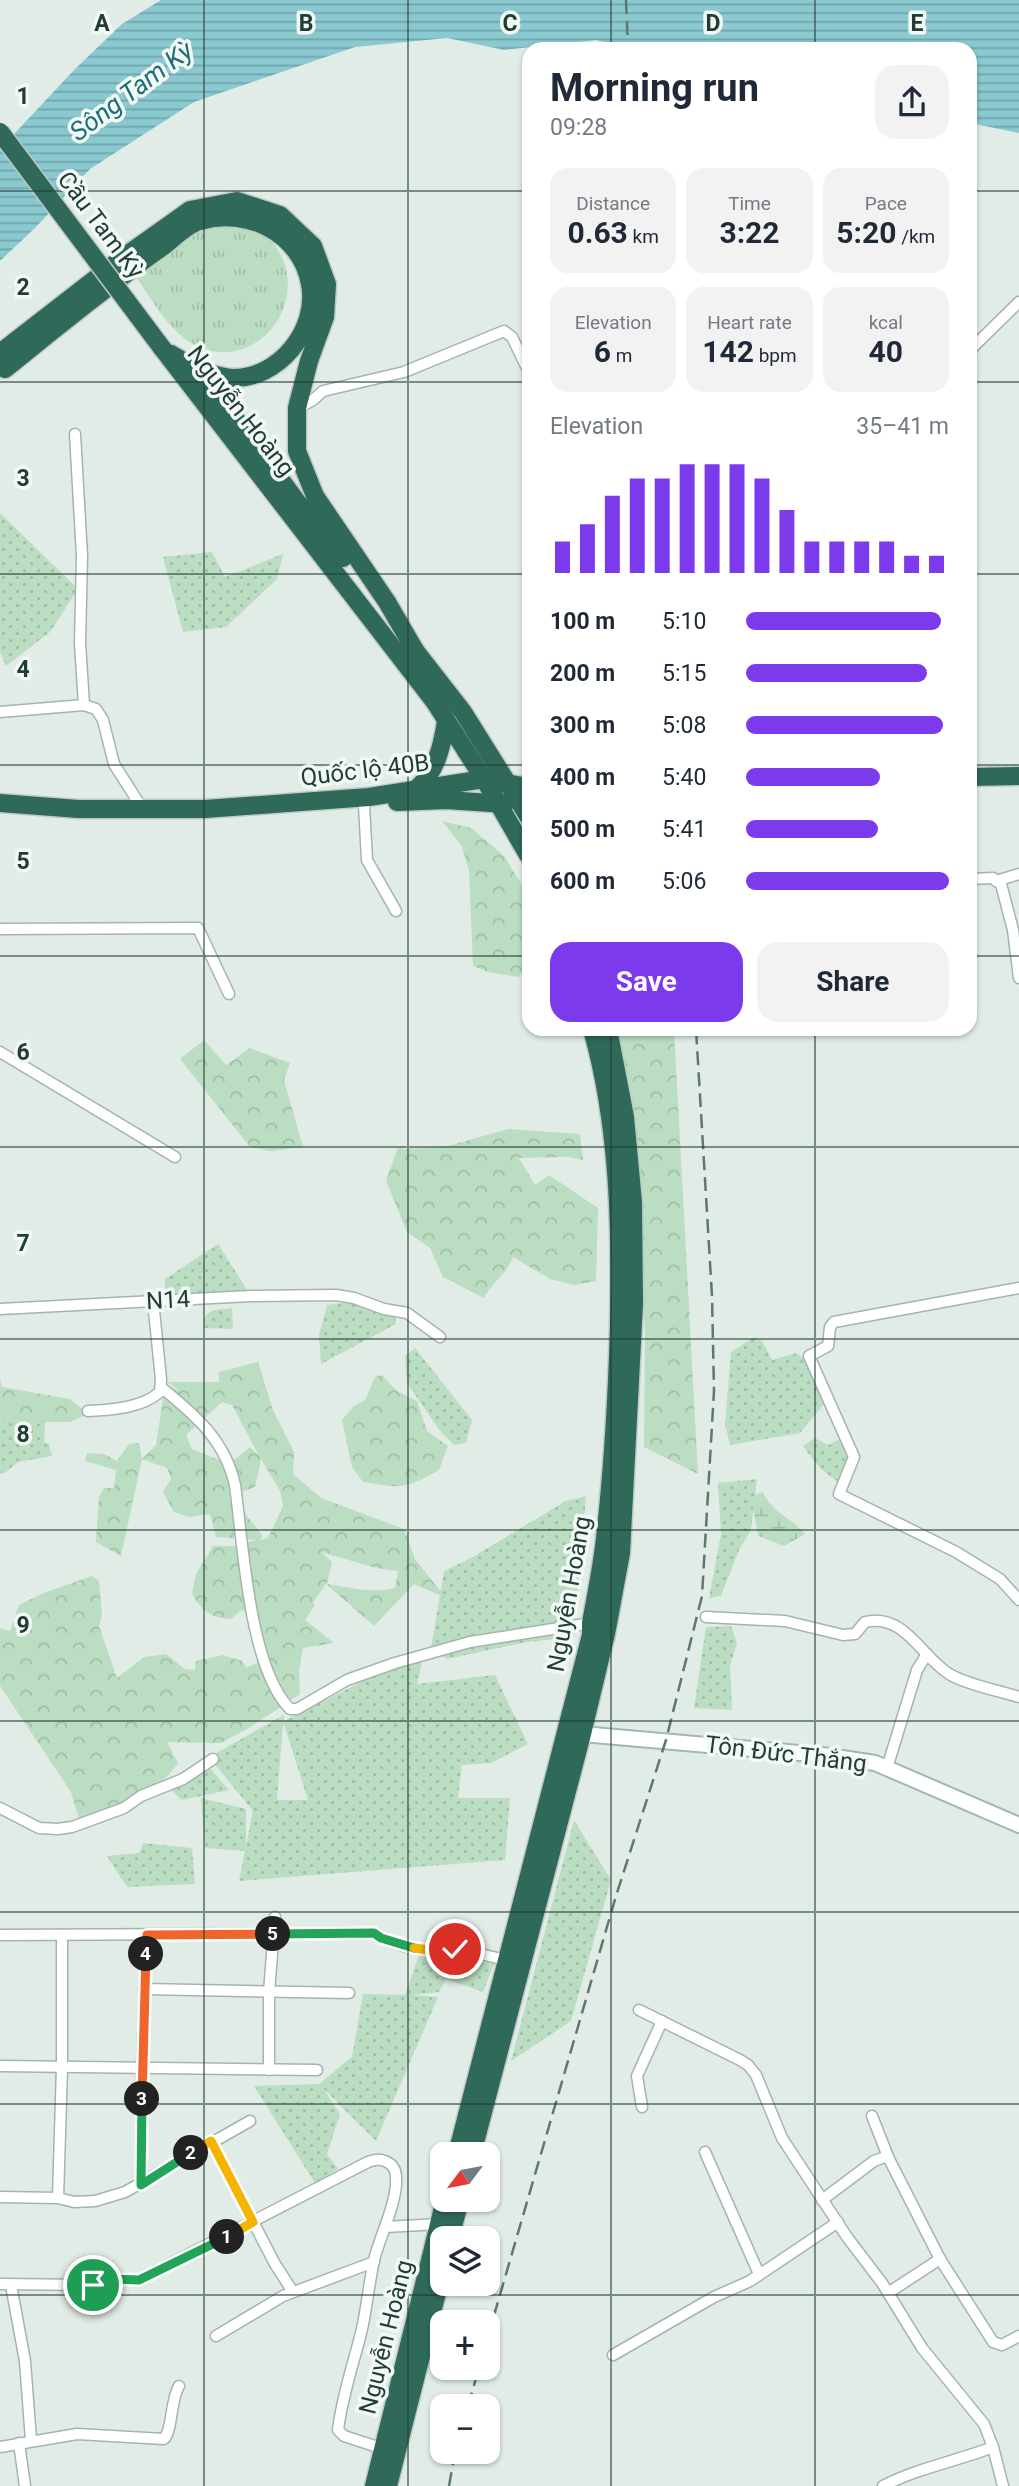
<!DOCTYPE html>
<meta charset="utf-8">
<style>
:root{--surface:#fff;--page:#f2f2f3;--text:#1f2937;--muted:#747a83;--accent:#7c3aed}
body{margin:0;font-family:Roboto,sans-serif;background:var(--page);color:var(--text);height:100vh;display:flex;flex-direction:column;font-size:26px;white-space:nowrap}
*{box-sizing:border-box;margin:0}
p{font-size:23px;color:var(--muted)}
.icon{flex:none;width:38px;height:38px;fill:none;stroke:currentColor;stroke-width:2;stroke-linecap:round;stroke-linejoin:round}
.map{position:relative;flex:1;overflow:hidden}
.drawer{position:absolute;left:522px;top:42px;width:455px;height:994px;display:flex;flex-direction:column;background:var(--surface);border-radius:21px;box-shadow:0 2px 5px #0004}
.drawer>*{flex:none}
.needle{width:46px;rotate:238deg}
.fabs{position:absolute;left:430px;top:2142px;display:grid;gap:14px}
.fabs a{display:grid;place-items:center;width:70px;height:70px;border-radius:14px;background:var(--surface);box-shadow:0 2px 5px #0004;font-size:35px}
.pin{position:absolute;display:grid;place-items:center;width:60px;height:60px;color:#fff;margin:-30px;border:4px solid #fff;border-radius:50%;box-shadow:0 2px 7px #0007}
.km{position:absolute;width:35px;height:35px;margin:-18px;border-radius:50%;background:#222;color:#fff;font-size:19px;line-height:35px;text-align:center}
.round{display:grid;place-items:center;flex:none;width:74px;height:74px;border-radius:21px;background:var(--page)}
.summary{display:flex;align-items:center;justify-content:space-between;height:119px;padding:0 28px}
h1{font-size:38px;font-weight:700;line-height:52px}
.stats{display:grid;grid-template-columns:repeat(3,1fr);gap:10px;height:119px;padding:7px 28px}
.stats div{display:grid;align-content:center;border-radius:18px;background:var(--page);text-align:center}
.stats b{font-size:30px;font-weight:700}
.stats small{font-size:19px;font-weight:400}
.stats p{font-size:19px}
.chart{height:196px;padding:14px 28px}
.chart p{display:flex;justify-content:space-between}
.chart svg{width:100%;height:126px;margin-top:7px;stroke:var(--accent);stroke-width:6}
.cta{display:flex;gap:14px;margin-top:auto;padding:14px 28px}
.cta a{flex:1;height:80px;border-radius:21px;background:var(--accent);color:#fff;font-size:28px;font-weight:700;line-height:80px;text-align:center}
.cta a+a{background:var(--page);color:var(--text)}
ul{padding:0 28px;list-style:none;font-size:23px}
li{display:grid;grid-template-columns:112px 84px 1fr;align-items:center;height:52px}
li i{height:18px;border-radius:9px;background:var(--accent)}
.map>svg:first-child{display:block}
.grass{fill:url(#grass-dots);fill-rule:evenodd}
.forest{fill:url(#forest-crowns);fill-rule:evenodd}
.wetland{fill:url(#wetland-marsh)}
.park{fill:url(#park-tufts)}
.water{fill:url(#water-rules)}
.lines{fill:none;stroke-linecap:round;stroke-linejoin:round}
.street-casing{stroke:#a5b4ae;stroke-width:13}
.secondary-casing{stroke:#a0b8ae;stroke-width:18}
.highway-casing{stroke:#c1c9c6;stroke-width:21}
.street{stroke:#fff;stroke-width:10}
.secondary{stroke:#fff;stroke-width:14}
.highway{stroke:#2e695a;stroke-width:18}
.rail{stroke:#5d786f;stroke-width:2.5;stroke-dasharray:14 7;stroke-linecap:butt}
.highway-bridge-casing{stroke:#c1c9c6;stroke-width:21;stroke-linecap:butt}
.highway-bridge{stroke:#2e695a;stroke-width:18}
.split-1-casing{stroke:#fff;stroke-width:14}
.split-2-casing{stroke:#fff;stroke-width:14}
.split-3-casing{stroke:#fff;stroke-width:14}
.split-4-casing{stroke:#fff;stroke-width:14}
.split-5-casing{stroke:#fff;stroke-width:14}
.split-6-casing{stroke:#fff;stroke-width:14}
.split-7-casing{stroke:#fff;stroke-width:14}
.split-1{stroke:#22a559;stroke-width:9}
.split-2{stroke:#f5b400;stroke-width:9}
.split-3{stroke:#22a559;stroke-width:9}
.split-4{stroke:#f0652b;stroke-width:9}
.split-5{stroke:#f0652b;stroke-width:9}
.split-6{stroke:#22a559;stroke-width:9}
.split-7{stroke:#f5b400;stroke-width:9}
.grid{fill:none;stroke:#223d34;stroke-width:2;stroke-opacity:0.55}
.labels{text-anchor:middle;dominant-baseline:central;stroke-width:7;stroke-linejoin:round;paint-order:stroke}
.street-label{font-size:24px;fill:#223d34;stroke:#f2f9f5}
.water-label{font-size:26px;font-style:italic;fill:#1d6d78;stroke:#f2f9f5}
.grid-label{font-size:23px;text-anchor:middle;font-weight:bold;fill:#223d34;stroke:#f2f9f5;stroke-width:7;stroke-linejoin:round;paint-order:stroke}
</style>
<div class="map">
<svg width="1019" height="2486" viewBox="0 0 1019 2486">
<defs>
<pattern id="grass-dots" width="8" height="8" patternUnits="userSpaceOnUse" patternTransform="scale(1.75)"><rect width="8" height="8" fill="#bbddc2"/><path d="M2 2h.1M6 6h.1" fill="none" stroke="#a0bfa7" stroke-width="1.8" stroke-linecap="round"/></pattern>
<pattern id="forest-crowns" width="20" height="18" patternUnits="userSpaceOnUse" patternTransform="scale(1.75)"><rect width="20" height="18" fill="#bbddc2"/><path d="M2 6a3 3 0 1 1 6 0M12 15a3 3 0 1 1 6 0" fill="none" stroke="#a0bfa7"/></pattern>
<pattern id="wetland-marsh" width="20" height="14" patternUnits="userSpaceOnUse" patternTransform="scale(1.75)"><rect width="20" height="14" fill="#bbddc2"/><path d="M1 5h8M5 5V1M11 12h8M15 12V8" fill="none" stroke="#a0bfa7"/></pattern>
<pattern id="park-tufts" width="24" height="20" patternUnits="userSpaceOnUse" patternTransform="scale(1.75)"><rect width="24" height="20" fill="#bbddc2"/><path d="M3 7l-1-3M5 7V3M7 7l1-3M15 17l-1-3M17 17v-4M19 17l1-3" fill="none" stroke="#a0bfa7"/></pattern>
<pattern id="water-rules" width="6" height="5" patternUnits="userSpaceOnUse" patternTransform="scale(1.75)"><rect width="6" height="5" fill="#8ac9d0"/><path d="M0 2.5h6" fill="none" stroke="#70a4aa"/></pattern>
</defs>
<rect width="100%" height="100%" fill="#e2ece7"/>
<g class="grass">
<path d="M0,513L78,589L50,632L6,666L0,652Z"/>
<path d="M212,552L225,577L283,554L277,579L226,627L183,632L163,557Z"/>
<path d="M218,1244L251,1296L166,1295L165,1279Z"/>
<path d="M356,1301L394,1306L396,1324L321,1364L319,1335L327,1305Z"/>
<path d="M232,1308L233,1329L203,1328L204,1317L213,1310Z"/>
<path d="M754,1337L762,1341L772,1360L796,1353L805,1359L826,1390L824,1404L800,1433L730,1445L725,1424L731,1352Z"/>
<path d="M415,1348L472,1420L466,1443L454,1445L440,1431L407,1383L405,1356Z"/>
<path d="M0,1418L13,1419L29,1426L45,1422L44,1442L49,1444L52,1456L18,1462L6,1472L0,1474Z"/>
<path d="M815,1438L828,1445L840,1439L853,1452L844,1477L837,1481C822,1472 813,1460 803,1446Z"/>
<path d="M757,1479L751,1530L739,1550L721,1596L709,1598L721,1534L718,1483Z"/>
<path d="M586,1496L574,1637L527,1642L447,1659L431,1648L444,1571L471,1558L566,1501Z"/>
<path d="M731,1626L737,1643L730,1666L732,1710L694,1708L706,1627Z"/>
<path d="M425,1650L417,1684L495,1675L528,1744L491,1763L462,1765L458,1798H510L505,1860L239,1881L245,1851L205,1848L201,1798L246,1809V1846L253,1811L209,1757L284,1715V1721ZM283,1724H284L308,1800H277Z"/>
<path d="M203,1760L229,1790L182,1800L170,1789Z"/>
<path d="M574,1820L611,1880L571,2021L511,2061Z"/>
<path d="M143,1843L192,1848L195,1884L127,1887L107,1856L139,1853Z"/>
<path d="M420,1952L494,1964L483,1992L446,1979L439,1992L412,1995L438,1997L376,2141L323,2088L340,2114L327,2154L338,2169L315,2183L254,2086L319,2084L352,2057L363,1994L405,1995Z"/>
</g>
<g class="forest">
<path d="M442,821L471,828L504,856L528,895V972L525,965L519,977L488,972L473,966L469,870L461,845Z"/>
<path d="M616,1029H674L698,1474L644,1447L645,1334L637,1165Z"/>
<path d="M204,1040L226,1065L250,1048L290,1063L284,1080L303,1147L270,1151L250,1147L180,1059Z"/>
<path d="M508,1129L580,1134L583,1160L569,1157L519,1158L535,1185L549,1175L598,1208L596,1281L574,1285L550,1279L513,1257C508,1272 492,1283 484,1298L443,1277L430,1248L407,1232L386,1181L398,1147L404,1149L448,1146Z"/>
<path d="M258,1362L273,1410L294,1452L293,1474L321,1498L404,1529L415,1559L446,1598L414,1584L374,1626L326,1584L313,1602L315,1605L305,1620L334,1643L303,1648L299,1671L300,1694L249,1728L221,1743L167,1742L178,1763L168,1776L82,1829L71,1792L0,1686V1628L10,1631L19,1605L41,1594L92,1576L99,1581L102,1615L99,1626L117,1678L144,1657L166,1654L185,1669L195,1670L196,1661L223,1655L242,1661L246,1668L257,1663L258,1619L241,1610L231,1619C211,1618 202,1611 192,1594L196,1574L213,1546H235L256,1540L216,1537L210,1514L189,1517L174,1512L163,1492L171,1479L167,1468L142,1459L121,1556L96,1542L99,1497L104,1488H114L116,1470L85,1461L87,1453L104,1454L117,1461L129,1444L139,1443L142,1459L156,1445L165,1386L179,1390L167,1382H219V1372ZM222,1402L232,1405L259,1456L250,1447L229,1464L192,1449L186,1435ZM261,1459L280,1491L283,1506L268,1538L260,1540L262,1535L243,1511L238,1488L244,1491L255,1487ZM321,1552L376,1568L398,1571L395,1588C372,1594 349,1587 327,1584L332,1562Z"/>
<path d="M382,1375L397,1391L417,1401L427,1431L448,1446L439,1470C404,1490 402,1488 363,1482L352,1467L342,1420L354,1406L365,1400L375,1377Z"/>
<path d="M0,1379L2,1387L70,1399L88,1414L70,1422H45L29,1426L0,1417Z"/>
</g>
<path class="wetland" d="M763,1492C774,1515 790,1516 805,1534L784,1546L758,1536L753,1508L755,1495Z"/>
<path class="park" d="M219,219C232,223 249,225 260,231C269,236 276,247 281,255C308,311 250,375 193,344C167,329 149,295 132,271L179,235Z"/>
<path class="water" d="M161,0H1019V133L970,123V49H636L596,40L504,50L447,38L355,47L194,102L90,169L36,227L0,261V149L75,69L122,24Z"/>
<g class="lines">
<g class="street-casing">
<g id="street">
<path d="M970,350L1019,302"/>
<path d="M298,408L313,400L323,391L404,372L504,331L512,337L526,366"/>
<path d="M75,434L82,556L80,643L84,705"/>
<path d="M0,712L84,705L96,709L103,720L114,764L142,808"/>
<path d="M364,805L367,860L396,911"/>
<path d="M970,879L993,878L1001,884L1013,930L1019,978"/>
<path d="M996,881L1019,874"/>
<path d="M0,929L198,928L229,994"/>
<path d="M0,1052L175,1157"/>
<path d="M1019,1288L834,1322L830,1327L828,1346L809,1356L854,1457L839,1494L956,1552L1000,1579L1019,1600"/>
<path d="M0,1309L251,1296L336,1295L354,1298L384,1309L407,1313L440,1337"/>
<path d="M162,1388C195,1415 225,1440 235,1485C243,1543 249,1668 290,1709H297L347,1680L395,1663L470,1642L591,1623"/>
<path d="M88,1411C111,1410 142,1408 160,1392L161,1379L153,1301"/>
<path d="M706,1617L785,1621L843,1635L855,1634L865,1622C905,1612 922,1659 951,1675C971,1686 997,1690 1019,1697"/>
<path d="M887,1768L917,1670L927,1654"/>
<path d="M0,1808L39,1828L58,1829L72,1827L124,1808L141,1796L183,1779L213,1759"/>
<path d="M0,1935L375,1933L381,1938L407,1947L438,1951L463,1950L506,1960"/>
<path d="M144,1989L349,1993"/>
<path d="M639,2010L740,2060L748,2065L756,2075L782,2138L847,2237L882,2283L922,2348L984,2424L993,2447L1003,2486"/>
<path d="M0,2066L317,2070"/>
<path d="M269,2070V1992L275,1917"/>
<path d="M642,2107L637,2076L662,2021"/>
<path d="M872,2116L889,2159"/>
<path d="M211,2141L275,2264L293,2292"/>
<path d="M705,2152L759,2274"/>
<path d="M141,2185L142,2068L147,1935"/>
<path d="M0,2197L58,2198L74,2202L95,2201L125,2192L250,2121"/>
<path d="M58,2198L62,2067V1935"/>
<path d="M822,2200L874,2161L885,2157L889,2159L940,2259L993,2342L1002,2345L1019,2336"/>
<path d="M385,2227L439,2224"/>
<path d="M0,2284L89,2285L111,2279L139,2280L368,2162C380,2157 395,2161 396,2176C398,2201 380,2236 374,2260C369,2283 367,2306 362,2329C354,2362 342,2396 338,2430L344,2436L384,2449"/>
<path d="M11,2285L25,2361L31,2440"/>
<path d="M888,2293L940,2259"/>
<path d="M216,2336L283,2296L374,2262"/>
<path d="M613,2355L714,2297L750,2281L838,2222"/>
<path d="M19,2443L25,2486"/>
<path d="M0,2447L77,2434L164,2439C173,2429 170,2401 179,2386"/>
<path d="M883,2486C918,2468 957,2461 993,2447"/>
</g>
</g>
<g class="secondary-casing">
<path id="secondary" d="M582,1734L822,1755L875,1763L1019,1825"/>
</g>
<g class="highway-casing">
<g id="highway">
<path d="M162,348L434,701L484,779L528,855"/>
<path d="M0,353L121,259L190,210L237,201L280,215L313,246L327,284L325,317L309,361L297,408V451L315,496L387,602L416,652"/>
<path d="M171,354L200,371L298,503L343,558"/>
<path d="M5,369C56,328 107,286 161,248C172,240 187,224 200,221C247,207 301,233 310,284C319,330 278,380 231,378C221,377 210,373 200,371"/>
<path d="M410,644L463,712L528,816"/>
<path d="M970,777L1019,776"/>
<path d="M415,790C436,773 442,747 446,721"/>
<path d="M397,802L446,800L505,804"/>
<path d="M0,803L78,809H205L369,797L484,779L528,787"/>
<path d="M457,2154L591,1635V1623C596,1595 602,1567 605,1538C613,1468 617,1396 619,1325C621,1227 619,1125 592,1029"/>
<path d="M472,2154L582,1734L606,1634L621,1553L634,1304L633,1202L625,1117L608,1029"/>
<path d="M450,2238L460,2200"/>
<path d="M374,2486L445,2200"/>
<path d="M388,2486L443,2269"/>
</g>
</g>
<use href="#street" class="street"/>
<use href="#secondary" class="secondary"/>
<use href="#highway" class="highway"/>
<g class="rail">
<path d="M626,0L628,49"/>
<path d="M488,2336L616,1896L666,1740L702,1596L714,1391L712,1296L696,1029"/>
<path d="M468,2406L479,2368"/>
<path d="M449,2486L455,2452"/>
</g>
<g class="highway-bridge-casing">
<path id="highway-bridge" d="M0,132L162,348"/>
</g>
<use href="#highway-bridge" class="highway-bridge"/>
</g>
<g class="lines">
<g class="split-1-casing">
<path id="split-1" d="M93,2285L111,2279L139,2280L227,2237"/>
</g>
<g class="split-2-casing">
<path id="split-2" d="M191,2153L211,2141L253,2222L227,2237"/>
</g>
<g class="split-3-casing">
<path id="split-3" d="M142,2099L141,2185L191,2153"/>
</g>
<g class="split-4-casing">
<path id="split-4" d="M142,2099L146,1954"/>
</g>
<g class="split-5-casing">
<path id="split-5" d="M146,1954L147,1935L273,1934"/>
</g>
<g class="split-6-casing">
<path id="split-6" d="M273,1934L374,1933L381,1938L414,1948"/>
</g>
<g class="split-7-casing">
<path id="split-7" d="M414,1948L438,1951L455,1949"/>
</g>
<use href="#split-1" class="split-1"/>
<use href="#split-2" class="split-2"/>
<use href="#split-3" class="split-3"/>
<use href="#split-4" class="split-4"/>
<use href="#split-5" class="split-5"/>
<use href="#split-6" class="split-6"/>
<use href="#split-7" class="split-7"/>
</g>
<path class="grid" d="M204,0V2486M408,0V2486M611,0V49M815,0V49M0,191H528M970,191H1019M0,382H528M970,382H1019M0,574H528M970,574H1019M0,765H528M970,765H1019M0,956H528M970,956H1019M611,1029V2486M815,1029V2486M0,1147H1019M0,1339H1019M0,1530H1019M0,1721H1019M0,1912H1019M0,2104H1019M0,2295H1019"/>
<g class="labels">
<g class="street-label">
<text transform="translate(101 225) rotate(53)">Cầu Tam Kỳ</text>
<text transform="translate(241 411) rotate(52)">Nguyễn Hoàng</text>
<text transform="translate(365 770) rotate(-7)">Quốc lộ 40B</text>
<text transform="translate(168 1300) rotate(-3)">N14</text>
<text transform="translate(569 1594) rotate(-80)">Nguyễn Hoàng</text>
<text transform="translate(786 1754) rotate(7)">Tôn Đức Thắng</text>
<text transform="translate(386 2337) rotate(-76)">Nguyễn Hoàng</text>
</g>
<g class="water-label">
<text transform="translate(131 91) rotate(-37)">Sông Tam Kỳ</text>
</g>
</g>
<g class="grid-label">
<text x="102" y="31">A</text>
<text x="306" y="31">B</text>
<text x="510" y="31">C</text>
<text x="713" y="31">D</text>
<text x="917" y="31">E</text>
<text x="23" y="104">1</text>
<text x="23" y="295">2</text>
<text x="23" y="486">3</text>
<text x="23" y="677">4</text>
<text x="23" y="869">5</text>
<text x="23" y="1060">6</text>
<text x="23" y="1251">7</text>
<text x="23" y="1442">8</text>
<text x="23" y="1633">9</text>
</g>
</svg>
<div class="fabs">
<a><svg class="needle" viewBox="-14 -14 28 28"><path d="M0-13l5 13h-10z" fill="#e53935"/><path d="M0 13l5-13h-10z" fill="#747a83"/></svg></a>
<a><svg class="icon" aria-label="layers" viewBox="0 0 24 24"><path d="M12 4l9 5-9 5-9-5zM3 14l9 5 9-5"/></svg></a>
<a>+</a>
<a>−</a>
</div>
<div class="pin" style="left:93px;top:2285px;background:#1e9e55"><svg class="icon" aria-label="arrive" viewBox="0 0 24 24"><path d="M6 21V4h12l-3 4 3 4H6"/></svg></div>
<div class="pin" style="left:455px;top:1949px;background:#d93025"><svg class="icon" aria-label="check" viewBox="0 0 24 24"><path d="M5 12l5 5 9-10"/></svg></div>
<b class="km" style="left:227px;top:2237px">1</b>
<b class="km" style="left:191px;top:2153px">2</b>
<b class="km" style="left:142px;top:2099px">3</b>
<b class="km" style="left:146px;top:1954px">4</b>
<b class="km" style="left:273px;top:1934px">5</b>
<section class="drawer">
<div class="summary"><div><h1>Morning run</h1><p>09:28</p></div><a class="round"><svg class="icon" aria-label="share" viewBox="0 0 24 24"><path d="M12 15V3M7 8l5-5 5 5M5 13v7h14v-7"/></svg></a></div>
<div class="stats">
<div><p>Distance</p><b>0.63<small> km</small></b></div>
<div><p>Time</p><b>3:22</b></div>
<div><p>Pace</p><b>5:20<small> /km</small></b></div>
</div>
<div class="stats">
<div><p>Elevation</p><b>6<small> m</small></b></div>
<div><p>Heart rate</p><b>142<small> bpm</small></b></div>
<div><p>kcal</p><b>40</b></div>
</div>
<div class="chart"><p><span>Elevation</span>35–41 m</p>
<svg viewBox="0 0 160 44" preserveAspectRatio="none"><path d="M5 44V33M15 44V27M25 44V17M35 44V11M45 44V11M55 44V6M65 44V6M75 44V6M85 44V11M95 44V22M105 44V33M115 44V33M125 44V33M135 44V33M145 44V38M155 44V38"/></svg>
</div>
<ul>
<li><b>100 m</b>5:10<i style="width:96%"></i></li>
<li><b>200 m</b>5:15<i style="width:89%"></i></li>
<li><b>300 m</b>5:08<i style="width:97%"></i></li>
<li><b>400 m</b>5:40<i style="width:66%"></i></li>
<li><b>500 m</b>5:41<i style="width:65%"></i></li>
<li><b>600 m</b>5:06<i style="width:100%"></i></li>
</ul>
<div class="cta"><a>Save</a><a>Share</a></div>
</section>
</div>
